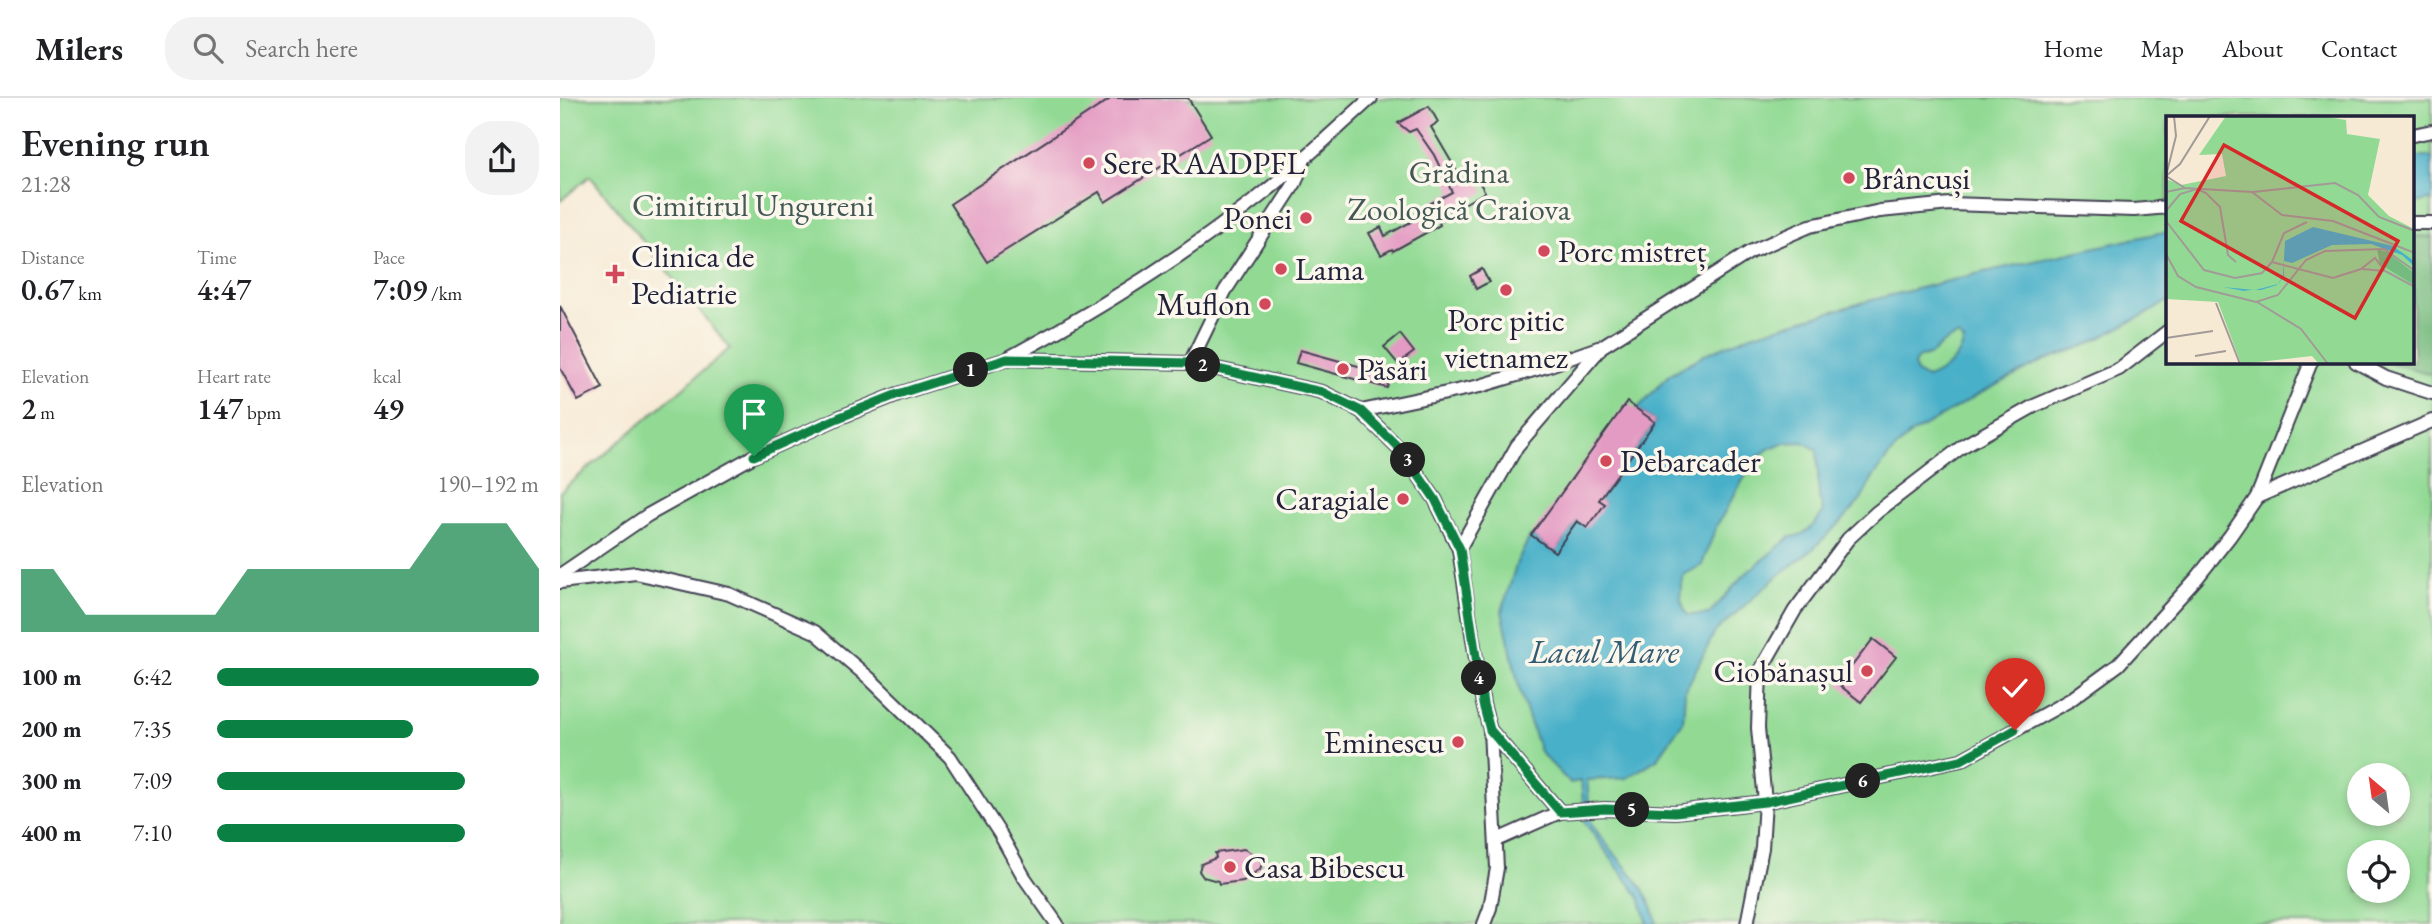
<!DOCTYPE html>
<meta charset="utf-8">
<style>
:root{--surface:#fff;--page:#f2f2f2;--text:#202124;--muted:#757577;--line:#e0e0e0;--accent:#0b8043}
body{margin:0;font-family:"EB Garamond",serif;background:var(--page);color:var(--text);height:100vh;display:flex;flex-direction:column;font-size:26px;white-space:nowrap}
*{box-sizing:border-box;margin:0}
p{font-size:23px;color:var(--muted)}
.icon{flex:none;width:38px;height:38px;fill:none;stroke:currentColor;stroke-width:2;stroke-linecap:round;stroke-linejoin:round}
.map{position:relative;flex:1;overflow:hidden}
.panel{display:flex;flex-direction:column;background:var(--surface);width:560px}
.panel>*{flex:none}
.needle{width:46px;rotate:331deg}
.buttons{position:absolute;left:1787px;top:665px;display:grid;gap:14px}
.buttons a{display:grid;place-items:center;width:63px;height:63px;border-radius:50%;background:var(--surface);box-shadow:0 4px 10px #0003;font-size:35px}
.pin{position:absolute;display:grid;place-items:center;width:60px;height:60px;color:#fff;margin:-72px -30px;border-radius:50% 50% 50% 0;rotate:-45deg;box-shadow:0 0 7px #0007}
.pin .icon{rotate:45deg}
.km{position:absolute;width:35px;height:35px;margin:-18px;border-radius:50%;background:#222;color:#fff;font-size:19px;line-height:35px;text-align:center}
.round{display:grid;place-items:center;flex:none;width:74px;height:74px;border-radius:28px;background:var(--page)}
.head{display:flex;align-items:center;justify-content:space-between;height:119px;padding:0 21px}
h1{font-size:38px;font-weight:600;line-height:52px}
.stats{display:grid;grid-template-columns:repeat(3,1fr);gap:10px;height:119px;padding:7px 21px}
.stats div{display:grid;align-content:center}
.stats b{font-size:30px;font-weight:600}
.stats small{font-size:19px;font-weight:400}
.stats p{font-size:19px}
.chart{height:196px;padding:14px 21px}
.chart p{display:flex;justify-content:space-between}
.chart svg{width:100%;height:126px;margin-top:7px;fill:var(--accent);opacity:.7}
ul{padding:0 21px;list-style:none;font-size:23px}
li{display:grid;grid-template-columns:112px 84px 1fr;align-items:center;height:52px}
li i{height:18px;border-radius:9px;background:var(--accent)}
header{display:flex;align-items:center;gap:42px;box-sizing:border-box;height:98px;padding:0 35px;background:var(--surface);border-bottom:2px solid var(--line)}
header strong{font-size:33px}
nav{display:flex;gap:38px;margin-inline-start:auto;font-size:24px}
.search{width:490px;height:63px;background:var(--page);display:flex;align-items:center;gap:18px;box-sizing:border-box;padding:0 24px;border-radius:28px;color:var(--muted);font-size:26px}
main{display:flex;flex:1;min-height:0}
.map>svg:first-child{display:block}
.green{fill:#92da94;stroke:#5a7e68;stroke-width:2;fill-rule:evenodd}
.forest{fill:#75ba7e;stroke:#4c6e5c;stroke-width:2}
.water{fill:#4ab0c9;stroke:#366982;stroke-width:2;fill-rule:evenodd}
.building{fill:#e49bc3}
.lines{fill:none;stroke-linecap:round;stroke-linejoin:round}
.pedestrian-casing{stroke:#424052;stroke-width:16}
.pedestrian{stroke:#fff;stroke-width:12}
.route-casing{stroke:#fff;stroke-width:14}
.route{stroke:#0b8043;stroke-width:9}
.poi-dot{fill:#d1495b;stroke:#fbf7ec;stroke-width:2.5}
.labels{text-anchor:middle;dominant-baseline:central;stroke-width:7;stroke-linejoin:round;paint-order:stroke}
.poi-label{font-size:32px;fill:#22223b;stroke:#fbf7ec;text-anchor:start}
.park-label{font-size:32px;fill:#445956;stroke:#fbf7ec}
.water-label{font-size:33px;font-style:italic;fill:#325b74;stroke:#fbf7ec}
.inset-road{fill:none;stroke:#a29a97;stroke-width:2}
.view{fill:#d62828;fill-opacity:0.15;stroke:#d62828;stroke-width:3.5}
.inset-edge{fill:none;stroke:#22223b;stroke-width:3.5}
</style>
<header>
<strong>Milers</strong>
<div class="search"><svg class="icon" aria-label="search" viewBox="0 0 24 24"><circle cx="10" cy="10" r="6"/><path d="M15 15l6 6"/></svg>Search here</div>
<nav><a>Home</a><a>Map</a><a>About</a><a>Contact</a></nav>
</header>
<main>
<section class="panel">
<div class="head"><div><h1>Evening run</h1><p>21:28</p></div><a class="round"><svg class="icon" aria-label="share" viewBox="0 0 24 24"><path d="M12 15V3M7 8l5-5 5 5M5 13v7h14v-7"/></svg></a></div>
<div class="stats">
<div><p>Distance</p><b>0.67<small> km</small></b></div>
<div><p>Time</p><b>4:47</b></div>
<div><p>Pace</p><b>7:09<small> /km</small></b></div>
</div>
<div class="stats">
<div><p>Elevation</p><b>2<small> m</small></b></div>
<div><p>Heart rate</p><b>147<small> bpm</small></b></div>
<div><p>kcal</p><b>49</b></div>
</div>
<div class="chart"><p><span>Elevation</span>190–192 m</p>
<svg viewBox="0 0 160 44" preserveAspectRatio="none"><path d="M0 44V22L10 22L20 38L30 38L40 38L50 38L60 38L70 22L80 22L90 22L100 22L110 22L120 22L130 6L140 6L150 6L160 22V44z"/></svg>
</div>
<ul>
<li><b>100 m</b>6:42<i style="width:100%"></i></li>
<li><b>200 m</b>7:35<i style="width:61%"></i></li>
<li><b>300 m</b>7:09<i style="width:77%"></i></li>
<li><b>400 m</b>7:10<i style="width:77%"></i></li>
</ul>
</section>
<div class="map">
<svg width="1872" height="826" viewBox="0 0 1872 826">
<rect width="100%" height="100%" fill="#fbf7ec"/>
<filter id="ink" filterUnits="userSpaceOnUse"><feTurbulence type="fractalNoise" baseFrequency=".0143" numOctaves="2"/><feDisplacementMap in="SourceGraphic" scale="14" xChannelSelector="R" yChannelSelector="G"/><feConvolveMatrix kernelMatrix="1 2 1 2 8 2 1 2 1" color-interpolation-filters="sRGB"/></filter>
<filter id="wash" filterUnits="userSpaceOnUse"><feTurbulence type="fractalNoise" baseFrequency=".00686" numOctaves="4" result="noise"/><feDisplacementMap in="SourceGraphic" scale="28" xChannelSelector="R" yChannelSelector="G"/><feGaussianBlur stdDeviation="1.57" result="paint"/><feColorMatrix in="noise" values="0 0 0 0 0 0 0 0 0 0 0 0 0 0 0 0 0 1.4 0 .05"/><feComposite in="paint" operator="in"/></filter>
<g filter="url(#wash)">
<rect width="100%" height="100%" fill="#f7ead5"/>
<path class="green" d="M0,0H1872V826H0V394L170,250L30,78L0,103ZM1608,19H1853V264H1608ZM1799,677H1838V716H1799ZM1799,754H1838V793H1799Z"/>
<path class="forest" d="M1853,138L1872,139V276L1826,264H1853Z"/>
<g class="water">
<path d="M1853,59H1872V102L1853,105Z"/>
<path d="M1599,135H1608V203L1594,212L1524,248L1483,263L1421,295L1348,338L1329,358L1312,381L1301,402L1283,422L1253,451L1214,481L1155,534L1125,593L1123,624L1097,661L1067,680L1027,682C1029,693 1028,718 1032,726C1053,761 1089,783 1097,826H1088L1080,800L1025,725L1021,683L1010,685L980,654L960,594L942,513L957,464L971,437L995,454L1017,423L1044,406L1039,402L1095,324L1077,311L1110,276L1148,255L1194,236L1308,203L1416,176ZM1398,238L1404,243C1399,263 1385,272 1367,280L1356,275L1354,266L1359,259C1374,259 1375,250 1386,243C1389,240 1394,240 1398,238ZM1243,344L1257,352L1259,399L1263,414C1255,426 1245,439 1230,439L1183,478L1149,516L1128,517C1119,504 1119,492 1123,477L1142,467L1156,429L1195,361L1210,350L1223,345Z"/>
</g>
<g id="blocks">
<g class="building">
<path d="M552,0H628L651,37L545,104L539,94L427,164L390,106Z"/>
<path d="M869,8L878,24L871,29L902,82L914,75L925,94L890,114L892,117L879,124L880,127L833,153L832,151L821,157L809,135L821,129L825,138L873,112L869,106L892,94L874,57L856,31L849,34L838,25Z"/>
<path d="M922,171L929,184L916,191L910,178Z"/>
<path d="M0,208L43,290L18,303L0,270Z"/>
<path d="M840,236L854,254L838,266L824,249Z"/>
<path d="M740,252L831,277L827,290L736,265Z"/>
<path d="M1067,304L1095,324L1039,402L1045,406L1027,430L1017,423L995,454L971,437Z"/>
<path d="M1313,541L1336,559L1301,604L1278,586Z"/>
<path d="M684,751L700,760L702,766L700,771L683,783L659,786L658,783L643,779L639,773L641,766L656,760L655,755Z"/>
</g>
</g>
</g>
<g filter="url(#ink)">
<use href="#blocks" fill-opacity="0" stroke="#424052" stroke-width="2"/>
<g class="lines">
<g class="pedestrian-casing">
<g id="pedestrian">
<path d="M1853,37L1872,33"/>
<path d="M1853,125H1872"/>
<path d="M448,260C535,214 621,160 699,99C738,68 774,33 811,0"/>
<path d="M1796,264L1826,280L1872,295"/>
<path d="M630,265L665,193L735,85L743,64"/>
<path d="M801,313L841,352L875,401L899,451"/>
<path d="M1697,399L1872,323"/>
<path d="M0,477L88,417L194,358L278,320L338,296L447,261L630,265L762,294L801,313L920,288L987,268L1041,249L1190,154L1250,128L1320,113L1390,106L1574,112L1608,109"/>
<path d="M0,484L76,475L169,496L255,534L309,580L390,659L440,736L464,779L497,826"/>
<path d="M930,632L1000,714"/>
<path d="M937,742L1000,714L1045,711L1115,714L1205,704L1401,662L1510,602L1558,567L1637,480L1670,438L1697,399L1751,264"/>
<path d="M924,826L930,810L937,770L930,632L923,606L899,451L957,348L1039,252"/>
<path d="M1187,826L1202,750L1205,704L1198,630L1200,573L1235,512L1288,441L1317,414L1403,348L1474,308L1559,271L1608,233"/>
</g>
</g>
<use href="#pedestrian" class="pedestrian"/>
</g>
</g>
<g class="lines" filter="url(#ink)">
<g class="route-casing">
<path id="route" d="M194,358L278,320L338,296L447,261L630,265L762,294L801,313L841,352L875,401L900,451L923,606L930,632L1000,714L1045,711L1115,714L1205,704L1401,662L1455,632"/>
</g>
<use href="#route" class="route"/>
</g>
<g class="poi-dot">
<circle cx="529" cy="65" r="7"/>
<circle cx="1289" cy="80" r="7"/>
<circle cx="746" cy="120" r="7"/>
<circle cx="984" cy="153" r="7"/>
<circle cx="721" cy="171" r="7"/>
<path d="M51.5 165.5h7v7h7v7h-7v7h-7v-7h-7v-7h7z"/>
<circle cx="946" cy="192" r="7"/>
<circle cx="705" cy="206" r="7"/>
<circle cx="783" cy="271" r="7"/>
<circle cx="1046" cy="363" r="7"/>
<circle cx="843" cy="401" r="7"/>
<circle cx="1307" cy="573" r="7"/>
<circle cx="898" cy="644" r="7"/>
<circle cx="670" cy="769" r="7"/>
</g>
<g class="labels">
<g class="poi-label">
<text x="543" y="65">Sere RAADPFL</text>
<text x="1303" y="80">Brâncuși</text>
<text x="732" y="120" text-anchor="end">Ponei</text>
<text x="998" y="153">Porc mistreț</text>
<text x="71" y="158">Clinica de<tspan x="71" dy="37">Pediatrie</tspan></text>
<text x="735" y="171">Lama</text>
<text x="691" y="206" text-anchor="end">Muflon</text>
<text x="946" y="222" text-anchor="middle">Porc pitic<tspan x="946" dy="37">vietnamez</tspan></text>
<text x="797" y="271">Păsări</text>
<text x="1060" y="363">Debarcader</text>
<text x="829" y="401" text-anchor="end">Caragiale</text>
<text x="1293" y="573" text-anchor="end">Ciobănașul</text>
<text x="884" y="644" text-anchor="end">Eminescu</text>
<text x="684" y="769">Casa Bibescu</text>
</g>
<g class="park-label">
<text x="899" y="74">Grădina<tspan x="899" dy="37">Zoologică Craiova</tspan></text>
<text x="193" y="107">Cimitirul Ungureni</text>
</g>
<g class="water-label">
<text x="1044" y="553">Lacul Mare</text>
</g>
</g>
<g transform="translate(1606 18)">
<rect width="248" height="248" fill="#f7ead5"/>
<path d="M60,0H156L180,4L181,18L214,23L202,79L223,100L248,113V248H153L146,240L75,248L52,186L0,183V63L15,69L60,60L56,38L33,39Z" fill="#92da94"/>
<path d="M211,133L221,136L248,157V169L214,148Z" fill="#75ba7e"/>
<path d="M147,111L227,130L248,145V150L236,139L205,128L166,129L126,147L118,145V160L113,167L111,169L95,174H85L78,175L57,171L89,174L112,168L117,160L119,125Z" fill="#4ab0c9"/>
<path class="inset-road" d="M0,60L14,48L44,0M0,60L10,20L8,0M0,60L19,72M0,76L19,72L86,76L116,99L167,105L249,137M87,76L169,67L192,79L213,101L249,115M0,95L14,78L31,73L40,77L54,91L62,139L70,146M0,105L38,154L69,162L96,157L106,146L118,117L141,106M0,138L12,160L30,171L90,186L112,179L140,144L159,135L218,133L249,155M106,146L167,162L195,153L209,142L219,155L249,171M196,153L218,155M91,186L135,213L162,248M50,187L74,248M0,222L47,215M29,240L60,235"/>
<path class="view" d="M58,29L232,125L189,202L15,105Z"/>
<rect width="248" height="248" class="inset-edge"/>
</g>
</svg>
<div class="buttons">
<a><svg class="needle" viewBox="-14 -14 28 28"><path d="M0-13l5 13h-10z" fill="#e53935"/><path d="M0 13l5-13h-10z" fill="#757577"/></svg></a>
<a><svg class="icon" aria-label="locate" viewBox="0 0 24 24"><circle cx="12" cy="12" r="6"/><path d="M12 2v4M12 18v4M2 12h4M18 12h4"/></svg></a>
</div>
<div class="pin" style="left:194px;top:358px;background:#1e9e55"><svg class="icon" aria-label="arrive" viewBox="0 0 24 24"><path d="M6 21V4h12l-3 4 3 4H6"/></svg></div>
<div class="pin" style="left:1455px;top:632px;background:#d93025"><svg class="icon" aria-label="check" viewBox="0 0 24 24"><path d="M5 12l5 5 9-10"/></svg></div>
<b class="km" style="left:411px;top:272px">1</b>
<b class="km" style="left:643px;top:267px">2</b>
<b class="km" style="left:848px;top:362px">3</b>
<b class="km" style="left:919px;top:580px">4</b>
<b class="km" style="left:1072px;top:712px">5</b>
<b class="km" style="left:1303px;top:683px">6</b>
</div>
</main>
